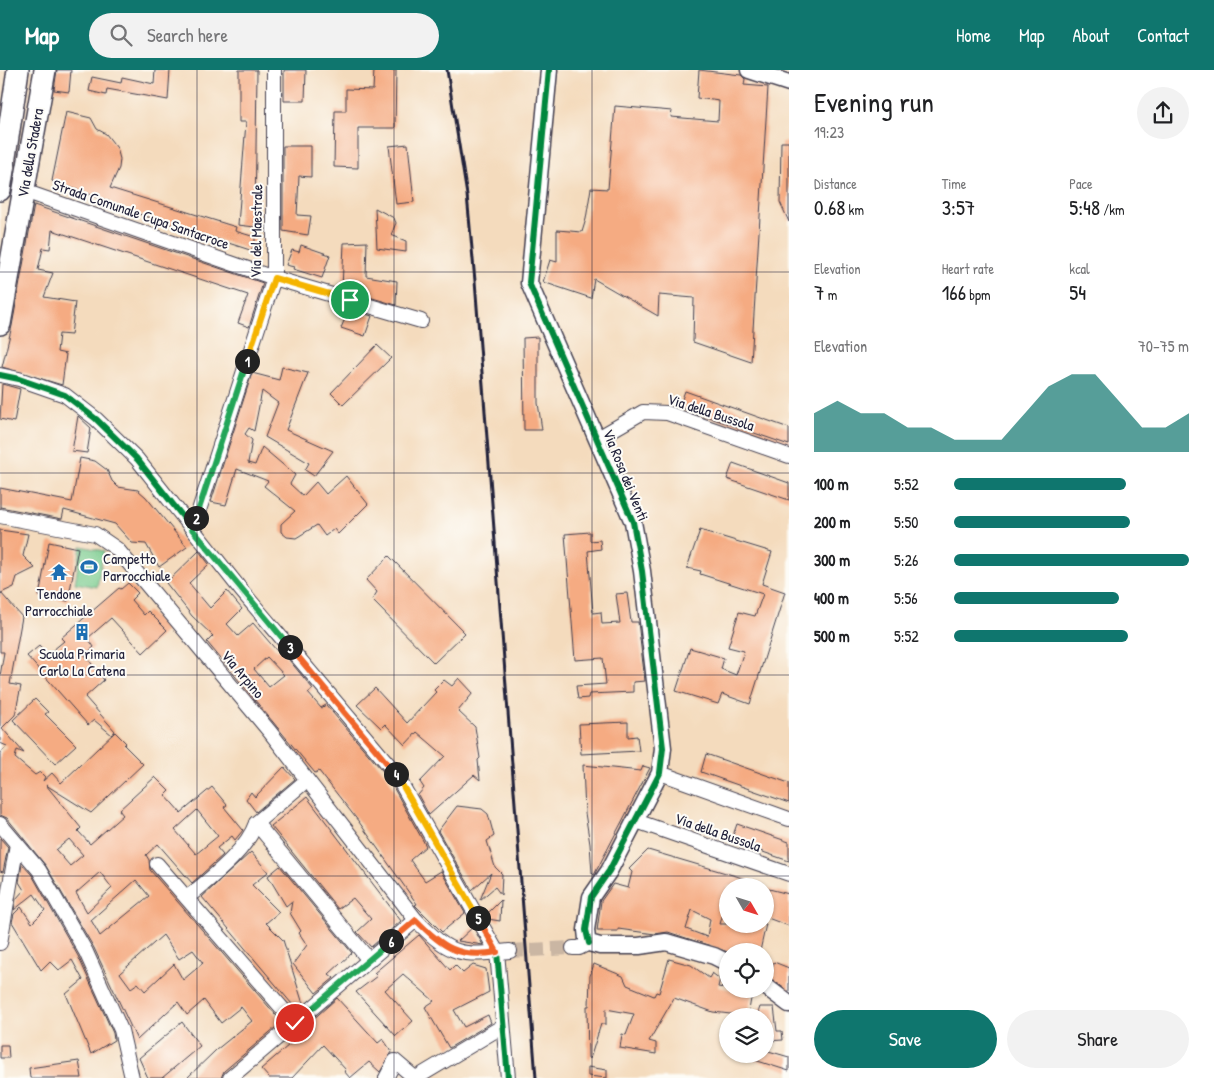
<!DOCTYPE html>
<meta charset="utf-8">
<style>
:root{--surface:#fff;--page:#f2f2f2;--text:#202124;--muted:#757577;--accent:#0f766e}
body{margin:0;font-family:"Patrick Hand",sans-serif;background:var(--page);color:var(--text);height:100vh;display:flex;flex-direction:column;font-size:19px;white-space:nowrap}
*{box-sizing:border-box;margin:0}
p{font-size:16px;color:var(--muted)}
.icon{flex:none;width:28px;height:28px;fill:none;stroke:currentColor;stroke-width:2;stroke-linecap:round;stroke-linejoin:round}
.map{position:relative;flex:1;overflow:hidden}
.sheet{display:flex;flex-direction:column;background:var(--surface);width:425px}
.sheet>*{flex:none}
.needle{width:32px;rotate:129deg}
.controls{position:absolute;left:719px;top:808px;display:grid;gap:10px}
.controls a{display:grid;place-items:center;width:55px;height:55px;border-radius:50%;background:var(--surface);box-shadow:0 1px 4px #0004;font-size:25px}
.pin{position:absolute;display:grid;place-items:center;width:42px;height:42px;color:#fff;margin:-21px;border:2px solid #fff;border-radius:50%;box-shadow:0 1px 5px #0007}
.km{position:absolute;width:25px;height:25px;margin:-12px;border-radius:50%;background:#222;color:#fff;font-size:14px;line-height:25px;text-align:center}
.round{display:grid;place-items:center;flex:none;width:52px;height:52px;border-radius:26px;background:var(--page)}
.summary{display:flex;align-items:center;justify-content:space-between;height:85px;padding:0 25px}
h1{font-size:28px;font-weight:600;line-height:38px}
.stats{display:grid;grid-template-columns:repeat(3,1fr);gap:8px;height:85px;padding:5px 25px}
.stats div{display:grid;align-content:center}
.stats b{font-size:21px;font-weight:600}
.stats small{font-size:14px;font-weight:400}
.stats p{font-size:14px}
.chart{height:140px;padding:10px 25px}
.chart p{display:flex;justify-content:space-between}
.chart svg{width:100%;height:90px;margin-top:5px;fill:var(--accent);opacity:.7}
.cta{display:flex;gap:10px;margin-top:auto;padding:10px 25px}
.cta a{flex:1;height:58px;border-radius:30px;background:var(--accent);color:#fff;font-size:20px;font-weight:600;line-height:58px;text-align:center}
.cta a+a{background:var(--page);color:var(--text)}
ul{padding:0 25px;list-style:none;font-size:16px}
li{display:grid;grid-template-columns:80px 60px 1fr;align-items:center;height:38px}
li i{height:12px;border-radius:6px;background:var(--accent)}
header{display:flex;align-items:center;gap:30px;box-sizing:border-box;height:70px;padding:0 25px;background:var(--accent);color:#fff}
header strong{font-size:24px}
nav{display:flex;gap:28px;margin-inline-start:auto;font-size:18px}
.search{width:350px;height:45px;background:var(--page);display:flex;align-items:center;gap:12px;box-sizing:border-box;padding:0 18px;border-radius:28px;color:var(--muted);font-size:19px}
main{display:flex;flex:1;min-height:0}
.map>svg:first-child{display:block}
.green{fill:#78ca8c;stroke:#4d7664}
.building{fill:#f5ab82;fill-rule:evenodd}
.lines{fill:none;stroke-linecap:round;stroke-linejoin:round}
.minor-tunnel{stroke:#cab6a3;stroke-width:14;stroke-dasharray:14 7;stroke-linecap:butt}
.minor-casing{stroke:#423e4e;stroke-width:16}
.tertiary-casing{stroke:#423e4e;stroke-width:19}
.primary-casing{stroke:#423e4e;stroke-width:24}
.minor{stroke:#fff;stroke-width:14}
.tertiary{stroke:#fff;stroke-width:16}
.primary{stroke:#fff;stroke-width:21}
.rail{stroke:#22223b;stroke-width:3}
.cycleway-casing{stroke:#fdfcf7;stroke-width:9}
.cycleway{stroke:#00873e;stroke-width:6}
.split-1-casing{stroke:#fff;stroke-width:10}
.split-2-casing{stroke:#fff;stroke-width:10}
.split-3-casing{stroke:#fff;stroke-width:10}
.split-4-casing{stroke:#fff;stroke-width:10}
.split-5-casing{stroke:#fff;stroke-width:10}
.split-6-casing{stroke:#fff;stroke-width:10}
.split-7-casing{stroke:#fff;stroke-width:10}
.split-1{stroke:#f5b400;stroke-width:6}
.split-2{stroke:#22a559;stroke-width:6}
.split-3{stroke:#22a559;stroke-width:6}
.split-4{stroke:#f0652b;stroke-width:6}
.split-5{stroke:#f5b400;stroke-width:6}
.split-6{stroke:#f0652b;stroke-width:6}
.split-7{stroke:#22a559;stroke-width:6}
.grid{fill:none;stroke:#22223b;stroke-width:1;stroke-opacity:0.55}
.labels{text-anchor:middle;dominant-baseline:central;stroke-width:4;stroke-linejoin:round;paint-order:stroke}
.street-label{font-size:15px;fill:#22223b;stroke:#fdfcf7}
.poi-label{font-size:15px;fill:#22223b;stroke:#fdfcf7}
</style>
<header>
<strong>Map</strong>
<div class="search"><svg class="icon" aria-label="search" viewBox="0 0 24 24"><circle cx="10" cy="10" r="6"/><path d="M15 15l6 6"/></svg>Search here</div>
<nav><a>Home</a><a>Map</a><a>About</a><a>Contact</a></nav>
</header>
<main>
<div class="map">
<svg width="789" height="1008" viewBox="0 0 789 1008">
<rect width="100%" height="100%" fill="#fdfcf7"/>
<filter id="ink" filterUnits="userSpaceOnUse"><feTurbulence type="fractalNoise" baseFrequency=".02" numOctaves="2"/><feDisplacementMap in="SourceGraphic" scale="10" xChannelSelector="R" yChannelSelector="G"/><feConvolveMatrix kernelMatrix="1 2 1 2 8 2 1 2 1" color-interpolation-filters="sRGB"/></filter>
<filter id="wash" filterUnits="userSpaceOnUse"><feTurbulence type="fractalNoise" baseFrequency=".0096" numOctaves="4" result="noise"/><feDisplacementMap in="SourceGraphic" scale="20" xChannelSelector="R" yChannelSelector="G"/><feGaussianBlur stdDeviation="1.12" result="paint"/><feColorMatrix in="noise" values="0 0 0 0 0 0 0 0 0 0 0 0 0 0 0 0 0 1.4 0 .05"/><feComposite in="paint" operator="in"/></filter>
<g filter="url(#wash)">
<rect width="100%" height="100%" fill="#f4dbbd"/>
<path class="green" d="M81,476L104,481L97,517L75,513Z"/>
<g id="blocks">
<g class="building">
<path d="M57,0H71L69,22L54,20Z"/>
<path d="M155,0H170L168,30L107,19L106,25L89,21L92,7L121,13L122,7L154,14Z"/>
<path d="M239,0H257L255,157L238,155L246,52H239Z"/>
<path d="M284,0H306L305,31H284Z"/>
<path d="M374,0H396L395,58H358V98L334,97L335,41H346V19L373,20Z"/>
<path d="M699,0L741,5L745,9L744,15L768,17L751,292L693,272L694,228L659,225L658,246L594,209L591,228L543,212L550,190L557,192V160L582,162L586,149L591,118L608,119L615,36L672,41L671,47L718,51L719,31L697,28Z"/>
<path d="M66,42L91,48L97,59L106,64L117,78L120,89L119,98L110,118L236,157L235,161L255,167V176L250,180L111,135V132L52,111Z"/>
<path d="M781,72H789V152L780,132Z"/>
<path d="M408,74L414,132L396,134L389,76Z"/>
<path d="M283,76H311V107L299,106L298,127L297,145L311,146L308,165L283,161Z"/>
<path d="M34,135L263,213L249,257L238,253L248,225L52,160L50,179L43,178L38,200L53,203L44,227L75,232L71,265L59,264L57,282L66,284L62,315L2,297L12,256Z"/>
<path d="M375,138L394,148L396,153L391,165L406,171V182L377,178Z"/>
<path d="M367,172L366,206L397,211L396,235L342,219L344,173Z"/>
<path d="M301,175L330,185L322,208L293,199L294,197L286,195L292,180L299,182Z"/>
<path d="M349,239L372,246L365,266L341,258Z"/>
<path d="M538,267V333L542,360H524L523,268Z"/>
<path d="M377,275L391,288L343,335L331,323Z"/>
<path d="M282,297L308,303L286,360L333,381L314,406L305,400L309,393L265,367L278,333L262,321L254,361L249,358L245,364L252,370L248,393L255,395L262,377L295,405L290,414L303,426L316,412L326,424L346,406L368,434L338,464L334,459L325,466L317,455L296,468L287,467L281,462V454L295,441L264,416L268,411L237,399L226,435L211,432L252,303L279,310Z"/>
<path d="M2,314L20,319L14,352L0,349Z"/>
<path d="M685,321L789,358V375L679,337Z"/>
<path d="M78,346L91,358L87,383L72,381Z"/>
<path d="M80,388L95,391L107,400L112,411L118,417L138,420L146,427L187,477L159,497L146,474L132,473L115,454L64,440L62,449L0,437V418L72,432Z"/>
<path d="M733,393L789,413V430L727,409Z"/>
<path d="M0,460L28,464L23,486L35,498L17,507L14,517L1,523L22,547L10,614L21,616L15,645L2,658L24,683L17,680L15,688L35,705L40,702L45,707L43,711L52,703L61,713L115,662L126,673L124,675L143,694L91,743L46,715L81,758L78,761L90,774L123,745L119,740L155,707L169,721L165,725L181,743L212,717L227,735L224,737L243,760L235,770L232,766L217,778L223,785L192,813L158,774L146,785L149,790L150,800L282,952L224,1001L221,1008H187L216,980L252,951L241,937L221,953L204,930L187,945L178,932L137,970L94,878L46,796L7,748L0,745V684L7,676L0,673V606L4,582H0ZM197,740L218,766L196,784L175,760ZM69,769L83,785L70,796L56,780ZM100,802L112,818L87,842L76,823ZM136,810L149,826L100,866L91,850ZM163,865L179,889L193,880L203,893L183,910L174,894L145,921L138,913L131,918L120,903Z"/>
<path d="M700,460L772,482L762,514L785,522L750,634L722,624L718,634L676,621L690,578L724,588L721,599L736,605L744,581L728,577L739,542L755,546L763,524L700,504L701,501L687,498Z"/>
<path d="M590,462V471L600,470L601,479L588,481L593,543L601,542L602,554L620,553L616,524L627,523L631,552H638L645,611L633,612V622L589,624L588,628L578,629L576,616L606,614L603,588L575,590L565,464Z"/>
<path d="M49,472L78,478L68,531L39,526Z"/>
<path d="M199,481L209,494L189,513L210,538L227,521L242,539L227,554L238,566L253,553L277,581L280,579L313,619L308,623L321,638L326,635L387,706L426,776L410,790L425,811L441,801L465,843L442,862L415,835L417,834L359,752L319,701L315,703L207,572L213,566L192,546L166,513ZM267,587L284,605L269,617L254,599Z"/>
<path d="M389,486L465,563L434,593L372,530L377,522L366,510Z"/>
<path d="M128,513L138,523L131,530L144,545L148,541L167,560L143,583L111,548L88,568L94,577L85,585L104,610L85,627L115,661L112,665L94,650L88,655L27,586L39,576L47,585L64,571L61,568L119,518L121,519Z"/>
<path d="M459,608L473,623L458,641L475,657L480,688L478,690L480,710L474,705L429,745L418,725L424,718L420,712L445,686L417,662L405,675L385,654L381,658L357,635L375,618L407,653L436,622L434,620L444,610L452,616Z"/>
<path d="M35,629L48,642L45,644L76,675L55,694L13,650Z"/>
<path d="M628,652V667L637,666L639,681L581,684L579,654Z"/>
<path d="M706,684L789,713V733L701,702Z"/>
<path d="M583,695L641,701L643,696L650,698L594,805L592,803L590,774L585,743Z"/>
<path d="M284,697L295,709L256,742L246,729L251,722L255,727Z"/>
<path d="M307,727L401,851L371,877L357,862L371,849L353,828L338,839L271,756Z"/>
<path d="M457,736L482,739L488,744L494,766L487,771L495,797L502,804L501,825L495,817L480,830L491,803L472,820L438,761Z"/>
<path d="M737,754L789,772V791L731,771Z"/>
<path d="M0,768L8,777L3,802L0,801Z"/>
<path d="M648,780L763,814V816H728V827L720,854H766L760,881L728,882L668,862L655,864L618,859V861H597L601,831L613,814L628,818L632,802L629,799ZM692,840L710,849L707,867L686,859Z"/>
<path d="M251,782L268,802L252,815L279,842L266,853L283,870L303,934L297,940L202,827Z"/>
<path d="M22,794L32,805L78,886L113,963L114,970L91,984L66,924L83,910L72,890L59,900L50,891L41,900L12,852L14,844L21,837L32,853L45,840L34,824L14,840L16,829L24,820L19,812Z"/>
<path d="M280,796L352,883L329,904L334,908L316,923L293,894L307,875L299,863L301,861L290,843L292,831L286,836L268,806Z"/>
<path d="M765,818L789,824V856L765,847Z"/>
<path d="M501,830L500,851L488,849L486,845Z"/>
<path d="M473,857L483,875L458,871Z"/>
<path d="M419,865L450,900L455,895L463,903L473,895L486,899L489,922L454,940L464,957L488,945L491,953L449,978L425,937L434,931L403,904L385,920L413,951L396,966L356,922L377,906L374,903Z"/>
<path d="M669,889L691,895L709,908L712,903L720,909L718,917L752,923L748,946L713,942L674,928L649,971L656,973V984L620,978L622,964L626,965L634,944L606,939V954H601L590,989L588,988L587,936H589L590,906L594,894L623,906L627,915L654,926L656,922L659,923Z"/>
<path d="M774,892L789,898V922L769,907Z"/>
<path d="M337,928L378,973L383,969L392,982L380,1002L369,992L350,1008L344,1001L346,1000L323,975L292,1008H269L261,999L303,963L301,960Z"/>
<path d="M760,937H774L777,961H782L783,970L767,971L766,948L757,946Z"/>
<path d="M182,952L200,976L162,1008H148L139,988Z"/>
<path d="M0,975H8L9,988H0Z"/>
<path d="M765,980L789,987V1001L742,986V984H765Z"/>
<path d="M79,991L82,1008H30L29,998Z"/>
<path d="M588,997L607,1000V1008L588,1006Z"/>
</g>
</g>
</g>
<g filter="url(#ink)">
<use href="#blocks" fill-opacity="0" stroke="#423e4e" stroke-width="1"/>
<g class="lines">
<path class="minor-tunnel" d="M510,881L573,878"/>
<g class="minor-casing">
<g id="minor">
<path d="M24,121L274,208L421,251"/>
<path d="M0,305L19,309L65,325L96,349L137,389L241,520L394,701L497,882L508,1008"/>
<path d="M598,368L643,342L667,343L789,386"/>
<path d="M0,446L95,464L117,479L270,662L416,850C452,887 461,886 510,881"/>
<path d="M193,459L274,208V0"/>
<path d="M660,703L789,749"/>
<path d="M636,751L789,804"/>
<path d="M256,753L369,890"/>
<path d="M0,754L39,800L86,882L121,960L132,1008"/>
<path d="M157,794L295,953"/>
<path d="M187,828C209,809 246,782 256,753L307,710"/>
<path d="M0,873L17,774"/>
<path d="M573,878H579L589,873"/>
<path d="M230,1008L416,850"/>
<path d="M386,1008L395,991L415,1008"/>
<path d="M416,1008L503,956"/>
</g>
</g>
<g class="tertiary-casing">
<g id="tertiary">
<path d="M549,0L529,213L633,452L642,501L663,678L660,703L609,801L591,827L586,860L587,869L589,873L600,876H639L666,872L714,886L728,893"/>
<path d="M749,0L789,13"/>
<path d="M765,916L789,934"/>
</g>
</g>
<g class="primary-casing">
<g id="primary">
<path d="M0,120L18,0"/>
<path d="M0,254L45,0"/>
</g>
</g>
<use href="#minor" class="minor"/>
<use href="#tertiary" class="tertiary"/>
<use href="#primary" class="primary"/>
<path class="rail" d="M447,0L467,125L475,211L536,1008"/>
<g class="cycleway-casing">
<g id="cycleway">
<path d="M549,0L529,213L633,452L642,501L663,678L660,703L609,801L591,827L586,860L589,873"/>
<path d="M0,305L19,309L65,325L96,349L137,389L241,520L394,701L497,882L508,1008"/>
</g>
</g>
<use href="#cycleway" class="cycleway"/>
</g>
</g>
<g class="lines" filter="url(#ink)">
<g class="split-1-casing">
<path id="split-1" d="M247,291L274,208L350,230"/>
</g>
<g class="split-2-casing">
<path id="split-2" d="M196,448L247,291"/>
</g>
<g class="split-3-casing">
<path id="split-3" d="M196,448L192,459L290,577"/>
</g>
<g class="split-4-casing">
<path id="split-4" d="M290,577L396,704"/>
</g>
<g class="split-5-casing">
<path id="split-5" d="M396,704L478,848"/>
</g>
<g class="split-6-casing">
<path id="split-6" d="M391,871L416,850C442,877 459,889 497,882L478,848"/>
</g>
<g class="split-7-casing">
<path id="split-7" d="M295,953L391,871"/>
</g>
<use href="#split-1" class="split-1"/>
<use href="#split-2" class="split-2"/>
<use href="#split-3" class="split-3"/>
<use href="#split-4" class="split-4"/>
<use href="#split-5" class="split-5"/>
<use href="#split-6" class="split-6"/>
<use href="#split-7" class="split-7"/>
</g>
<path class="grid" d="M197,0V1008M394,0V1008M592,0V1008M0,202H789M0,403H789M0,605H789M0,806H789"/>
<defs>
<g id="stadium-bare" transform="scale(1.35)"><path d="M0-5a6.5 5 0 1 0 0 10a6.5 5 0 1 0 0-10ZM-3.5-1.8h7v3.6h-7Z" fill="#1f6fb2" stroke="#fdfcf7" stroke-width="2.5" paint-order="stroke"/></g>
<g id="temple-bare" transform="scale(1.35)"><path d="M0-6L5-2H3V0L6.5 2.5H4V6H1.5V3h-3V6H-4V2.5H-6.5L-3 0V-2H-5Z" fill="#1f6fb2" stroke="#fdfcf7" stroke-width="2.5" paint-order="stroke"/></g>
<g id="building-bare" transform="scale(1.35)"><path d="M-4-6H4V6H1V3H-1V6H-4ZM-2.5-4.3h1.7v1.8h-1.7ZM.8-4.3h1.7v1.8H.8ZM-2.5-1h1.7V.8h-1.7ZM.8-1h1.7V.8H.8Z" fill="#1f6fb2" stroke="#fdfcf7" stroke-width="2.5" paint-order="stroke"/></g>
</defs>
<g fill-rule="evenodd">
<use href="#stadium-bare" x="89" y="497"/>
<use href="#temple-bare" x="59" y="502"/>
<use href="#building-bare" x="82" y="562"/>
</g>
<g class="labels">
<g class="street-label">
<text transform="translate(30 83) rotate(-80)">Via della Stadera</text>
<text transform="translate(141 144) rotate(19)">Strada Comunale Cupa Santacroce</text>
<text transform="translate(256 161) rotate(-89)">Via del Maestrale</text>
<text transform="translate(711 342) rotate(18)">Via della Bussola</text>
<text transform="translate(626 405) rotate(68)">Via Rosa dei Venti</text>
<text transform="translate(243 604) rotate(50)">Via Arpino</text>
<text transform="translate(718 762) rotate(19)">Via della Bussola</text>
</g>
<g class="poi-label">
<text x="103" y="488" text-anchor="start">Campetto<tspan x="103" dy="17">Parrocchiale</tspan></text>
<text x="59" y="523">Tendone<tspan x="59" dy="17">Parrocchiale</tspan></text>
<text x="82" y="583">Scuola Primaria<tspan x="82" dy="17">Carlo La Catena</tspan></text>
</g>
</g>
</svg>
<div class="controls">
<a><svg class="needle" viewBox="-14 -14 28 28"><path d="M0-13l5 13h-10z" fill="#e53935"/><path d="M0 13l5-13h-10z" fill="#757577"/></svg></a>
<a><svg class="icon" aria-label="locate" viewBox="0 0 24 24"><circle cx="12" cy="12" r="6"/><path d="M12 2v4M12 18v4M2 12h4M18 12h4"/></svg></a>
<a><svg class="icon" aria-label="layers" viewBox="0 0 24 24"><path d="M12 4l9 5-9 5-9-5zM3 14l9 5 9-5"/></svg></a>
</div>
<div class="pin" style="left:350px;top:230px;background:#1e9e55"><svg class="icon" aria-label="arrive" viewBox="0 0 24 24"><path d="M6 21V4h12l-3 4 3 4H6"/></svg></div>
<div class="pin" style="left:295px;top:953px;background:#d93025"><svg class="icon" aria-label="check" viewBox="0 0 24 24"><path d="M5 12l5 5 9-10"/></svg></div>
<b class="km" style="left:247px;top:291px">1</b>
<b class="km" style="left:196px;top:448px">2</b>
<b class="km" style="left:290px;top:577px">3</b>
<b class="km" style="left:396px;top:704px">4</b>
<b class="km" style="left:478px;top:848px">5</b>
<b class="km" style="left:391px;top:871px">6</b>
</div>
<section class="sheet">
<div class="summary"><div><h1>Evening run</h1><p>19:23</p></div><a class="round"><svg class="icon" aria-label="share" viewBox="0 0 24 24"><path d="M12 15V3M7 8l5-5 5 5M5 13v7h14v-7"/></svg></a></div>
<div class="stats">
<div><p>Distance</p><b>0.68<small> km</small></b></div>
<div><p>Time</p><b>3:57</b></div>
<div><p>Pace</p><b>5:48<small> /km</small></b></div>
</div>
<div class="stats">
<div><p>Elevation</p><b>7<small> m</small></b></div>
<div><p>Heart rate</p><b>166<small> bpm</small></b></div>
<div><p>kcal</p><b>54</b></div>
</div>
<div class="chart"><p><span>Elevation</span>70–75 m</p>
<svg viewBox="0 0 160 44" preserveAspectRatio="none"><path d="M0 44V25L10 19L20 25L30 25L40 32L50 32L60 38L70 38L80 38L90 25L100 12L110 6L120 6L130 19L140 32L150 32L160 25V44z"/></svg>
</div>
<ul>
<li><b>100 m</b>5:52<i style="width:73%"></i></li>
<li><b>200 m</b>5:50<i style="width:75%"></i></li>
<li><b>300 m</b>5:26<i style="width:100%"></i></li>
<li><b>400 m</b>5:56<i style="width:70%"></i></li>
<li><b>500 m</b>5:52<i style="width:74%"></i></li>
</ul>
<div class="cta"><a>Save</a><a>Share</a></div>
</section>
</main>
